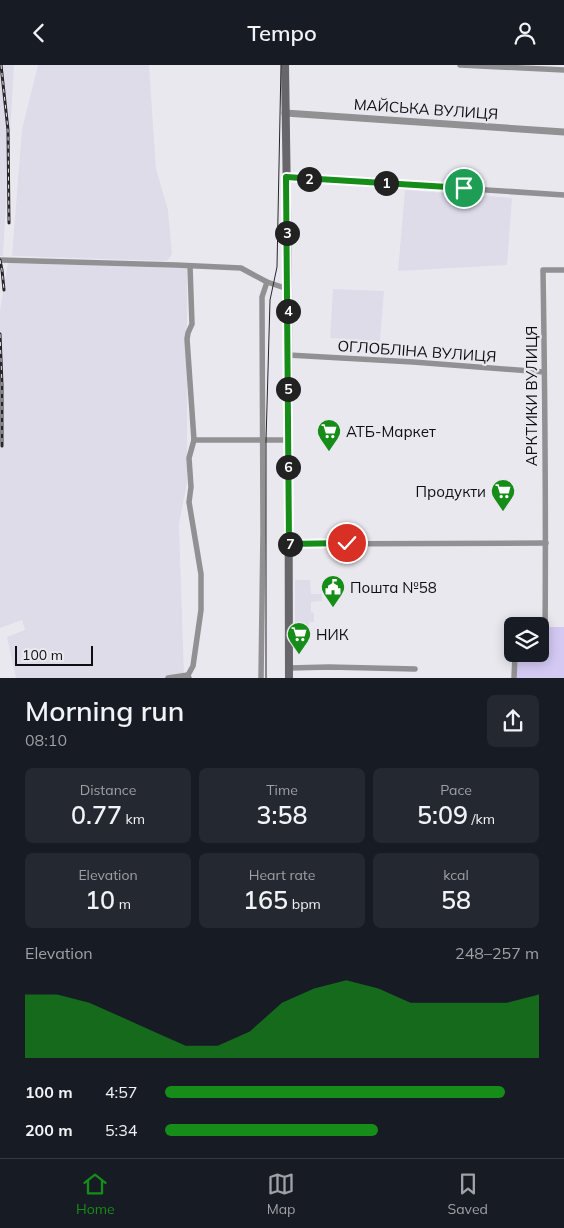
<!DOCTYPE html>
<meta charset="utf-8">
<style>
:root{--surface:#171b24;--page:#242831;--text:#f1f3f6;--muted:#9ea1a6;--line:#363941;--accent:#158d18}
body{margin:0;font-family:Mulish,sans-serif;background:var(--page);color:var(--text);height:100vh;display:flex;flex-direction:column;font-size:19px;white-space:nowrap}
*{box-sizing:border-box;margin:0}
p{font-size:16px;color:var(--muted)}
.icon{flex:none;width:28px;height:28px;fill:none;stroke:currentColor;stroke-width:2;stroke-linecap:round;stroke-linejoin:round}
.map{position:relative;height:613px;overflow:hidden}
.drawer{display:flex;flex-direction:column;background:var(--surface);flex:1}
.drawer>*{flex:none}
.fabs{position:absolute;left:504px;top:552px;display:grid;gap:10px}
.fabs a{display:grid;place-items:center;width:45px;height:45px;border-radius:8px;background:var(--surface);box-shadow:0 2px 12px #0003;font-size:25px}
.scale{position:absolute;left:15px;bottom:12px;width:78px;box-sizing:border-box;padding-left:5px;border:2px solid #0f0e10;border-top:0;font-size:14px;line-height:18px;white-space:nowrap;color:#0f0e10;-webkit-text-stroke:4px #eae8ef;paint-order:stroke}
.pin{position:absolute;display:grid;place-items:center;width:42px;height:42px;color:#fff;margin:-21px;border:2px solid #fff;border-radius:50%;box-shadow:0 1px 5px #0007}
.km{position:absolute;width:25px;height:25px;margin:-12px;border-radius:50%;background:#222;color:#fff;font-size:14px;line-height:25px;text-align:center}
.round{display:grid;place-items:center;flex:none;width:52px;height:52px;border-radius:8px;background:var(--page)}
.head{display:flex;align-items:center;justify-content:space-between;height:85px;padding:0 25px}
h1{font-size:28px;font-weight:600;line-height:38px}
.stats{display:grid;grid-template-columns:repeat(3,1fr);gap:8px;height:85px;padding:5px 25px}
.stats div{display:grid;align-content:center;border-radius:8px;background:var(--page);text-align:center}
.stats b{font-size:25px;font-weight:600}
.stats small{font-size:14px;font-weight:400}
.stats p{font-size:14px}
.chart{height:140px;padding:10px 25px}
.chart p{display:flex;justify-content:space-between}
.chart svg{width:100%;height:90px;margin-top:5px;fill:var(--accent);opacity:.7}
ul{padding:0 25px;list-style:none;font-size:16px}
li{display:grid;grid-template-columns:80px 60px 1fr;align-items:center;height:38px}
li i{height:12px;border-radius:6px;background:var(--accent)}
header{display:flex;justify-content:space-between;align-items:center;height:65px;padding:0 25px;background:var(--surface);font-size:22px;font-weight:600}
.tab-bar{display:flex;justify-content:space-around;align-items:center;height:70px;border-top:1px solid var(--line);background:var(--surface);font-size:14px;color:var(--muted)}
.tab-bar a{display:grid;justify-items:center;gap:2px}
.tab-bar .on{color:var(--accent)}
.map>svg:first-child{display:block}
.built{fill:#dfdcea}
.green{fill:#d3c9f2}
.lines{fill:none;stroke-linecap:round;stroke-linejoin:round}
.minor{stroke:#919093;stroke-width:5.5}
.tertiary{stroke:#919093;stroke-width:7}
.secondary{stroke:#67666a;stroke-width:8}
.tram{stroke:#282629;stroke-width:1}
.rail-casing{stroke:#282629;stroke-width:3}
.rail{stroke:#eae8ef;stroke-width:1;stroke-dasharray:4;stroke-linecap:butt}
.route-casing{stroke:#fff;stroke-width:10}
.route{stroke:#158d18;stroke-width:6}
.labels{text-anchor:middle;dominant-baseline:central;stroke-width:4.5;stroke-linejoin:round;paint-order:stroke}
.street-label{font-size:15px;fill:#0f0e10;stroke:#eae8ef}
.poi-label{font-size:15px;fill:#0f0e10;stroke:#eae8ef;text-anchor:start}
</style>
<header><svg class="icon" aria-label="back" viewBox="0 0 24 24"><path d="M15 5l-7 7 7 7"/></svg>Tempo<svg class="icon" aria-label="person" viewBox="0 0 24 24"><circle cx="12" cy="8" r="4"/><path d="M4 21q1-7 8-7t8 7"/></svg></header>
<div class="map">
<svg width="564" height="613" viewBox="0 0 564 613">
<rect width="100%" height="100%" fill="#eae8ef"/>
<g class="built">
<path d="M0,0H14L3,191H0Z"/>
<path d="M38,0H149L156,104L168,145L172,189L167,196L12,191L22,64Z"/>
<path d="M405,125L512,133L507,200L398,206Z"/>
<path d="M8,198L187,203V418L179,459L184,612L177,613H16L7,572L25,565L22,555L0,563V245Z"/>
<path d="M333,224L384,226L380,276L330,273Z"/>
<path d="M295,515H310L311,529H322V536L311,537V547L314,548V557H309V573H295Z"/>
</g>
<path class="green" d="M547,562H564V613H516V589H540V581L546,580Z"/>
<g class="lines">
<g class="minor">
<path d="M460,0L564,5"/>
<path d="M286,112L564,130"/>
<path d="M0,195L176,200L241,203L267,217L288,224"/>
<path d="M190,201L192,259L188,268L187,274L194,375"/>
<path d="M288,290L413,297L544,307"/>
<path d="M289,479L546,478"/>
<path d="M540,580H545C546,455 545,330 543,205H564"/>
<path d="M289,603L329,602L415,604"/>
<path d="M168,613L188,610"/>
<path d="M189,613L188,610L193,601L201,545V509L189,437L191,422L189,393L194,375H288"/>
<path d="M261,613L263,467L262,232L267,217"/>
<path d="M514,613L515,589"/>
</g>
<path class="tertiary" d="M285,48L564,67"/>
<path class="secondary" d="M285,0L288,208L289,613"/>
<path class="tram" d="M266,613V376L270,235L277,202L281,0"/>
<g class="rail-casing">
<g id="rail">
<path d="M1,0L8,65L9,158"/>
<path d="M0,195L2,205L4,225"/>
<path d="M0,269L2,320V381"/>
</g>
</g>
<use href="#rail" class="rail"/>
</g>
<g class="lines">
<g class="route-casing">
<path id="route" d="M347,478L289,479L286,112L464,123"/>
</g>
<use href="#route" class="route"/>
</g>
<defs>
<g id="supermarket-pin" transform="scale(1.25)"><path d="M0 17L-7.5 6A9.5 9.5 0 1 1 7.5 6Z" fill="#158d18" stroke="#eae8ef"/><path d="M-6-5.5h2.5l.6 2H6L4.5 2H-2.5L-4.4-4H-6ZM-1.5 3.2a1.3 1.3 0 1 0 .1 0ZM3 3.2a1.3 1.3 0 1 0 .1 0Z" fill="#fff"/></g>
<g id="civic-pin" transform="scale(1.25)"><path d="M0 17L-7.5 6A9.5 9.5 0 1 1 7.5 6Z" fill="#158d18" stroke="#eae8ef"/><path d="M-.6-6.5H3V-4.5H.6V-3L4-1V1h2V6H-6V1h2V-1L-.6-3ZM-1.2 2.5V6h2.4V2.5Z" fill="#fff"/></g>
</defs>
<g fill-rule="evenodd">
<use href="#supermarket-pin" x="329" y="366"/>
<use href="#supermarket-pin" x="503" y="426"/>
<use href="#civic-pin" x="333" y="522"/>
<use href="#supermarket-pin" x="299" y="569"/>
</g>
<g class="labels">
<g class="street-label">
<text transform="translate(426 44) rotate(4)">МАЙСЬКА ВУЛИЦЯ</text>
<text transform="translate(417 286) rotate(4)">ОГЛОБЛІНА ВУЛИЦЯ</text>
<text transform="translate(531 331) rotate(-90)">АРКТИКИ ВУЛИЦЯ</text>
</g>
<g class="poi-label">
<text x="346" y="366">АТБ-Маркет</text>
<text x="486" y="426" text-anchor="end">Продукти</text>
<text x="350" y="522">Пошта №58</text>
<text x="316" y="569">НИК</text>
</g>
</g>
</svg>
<div class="fabs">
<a><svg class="icon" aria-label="layers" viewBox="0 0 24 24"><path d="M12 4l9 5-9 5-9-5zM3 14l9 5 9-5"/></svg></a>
</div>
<div class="scale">100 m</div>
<div class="pin" style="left:464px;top:123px;background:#1e9e55"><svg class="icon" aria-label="arrive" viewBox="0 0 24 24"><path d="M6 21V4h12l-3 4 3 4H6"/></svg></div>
<div class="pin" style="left:347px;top:478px;background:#d93025"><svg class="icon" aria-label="check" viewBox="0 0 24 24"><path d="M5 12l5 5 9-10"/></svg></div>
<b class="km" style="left:386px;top:118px">1</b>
<b class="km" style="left:309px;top:114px">2</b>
<b class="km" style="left:287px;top:168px">3</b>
<b class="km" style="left:288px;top:246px">4</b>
<b class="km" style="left:288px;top:324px">5</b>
<b class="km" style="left:288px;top:402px">6</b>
<b class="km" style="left:290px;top:479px">7</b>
</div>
<section class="drawer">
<div class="head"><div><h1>Morning run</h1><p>08:10</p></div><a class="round"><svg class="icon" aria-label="share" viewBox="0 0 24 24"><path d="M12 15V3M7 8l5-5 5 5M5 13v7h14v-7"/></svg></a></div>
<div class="stats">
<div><p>Distance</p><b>0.77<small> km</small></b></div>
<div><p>Time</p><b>3:58</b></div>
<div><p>Pace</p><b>5:09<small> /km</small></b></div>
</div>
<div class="stats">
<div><p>Elevation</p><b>10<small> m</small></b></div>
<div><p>Heart rate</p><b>165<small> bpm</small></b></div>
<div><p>kcal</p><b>58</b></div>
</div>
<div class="chart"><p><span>Elevation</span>248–257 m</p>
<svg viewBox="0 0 160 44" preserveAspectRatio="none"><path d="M0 44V13L10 13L20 17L30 24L40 31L50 38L60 38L70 31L80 17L90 10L100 6L110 10L120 17L130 17L140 17L150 17L160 13V44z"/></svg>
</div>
<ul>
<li><b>100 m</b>4:57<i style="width:91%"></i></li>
<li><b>200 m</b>5:34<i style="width:57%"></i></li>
</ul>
</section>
<nav class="tab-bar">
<a class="on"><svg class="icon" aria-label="home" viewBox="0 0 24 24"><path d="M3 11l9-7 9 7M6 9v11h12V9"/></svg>Home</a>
<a><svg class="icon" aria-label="map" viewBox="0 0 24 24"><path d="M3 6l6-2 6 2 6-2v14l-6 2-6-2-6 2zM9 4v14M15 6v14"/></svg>Map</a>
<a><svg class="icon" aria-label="saved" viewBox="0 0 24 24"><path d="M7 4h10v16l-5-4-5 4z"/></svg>Saved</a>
</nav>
